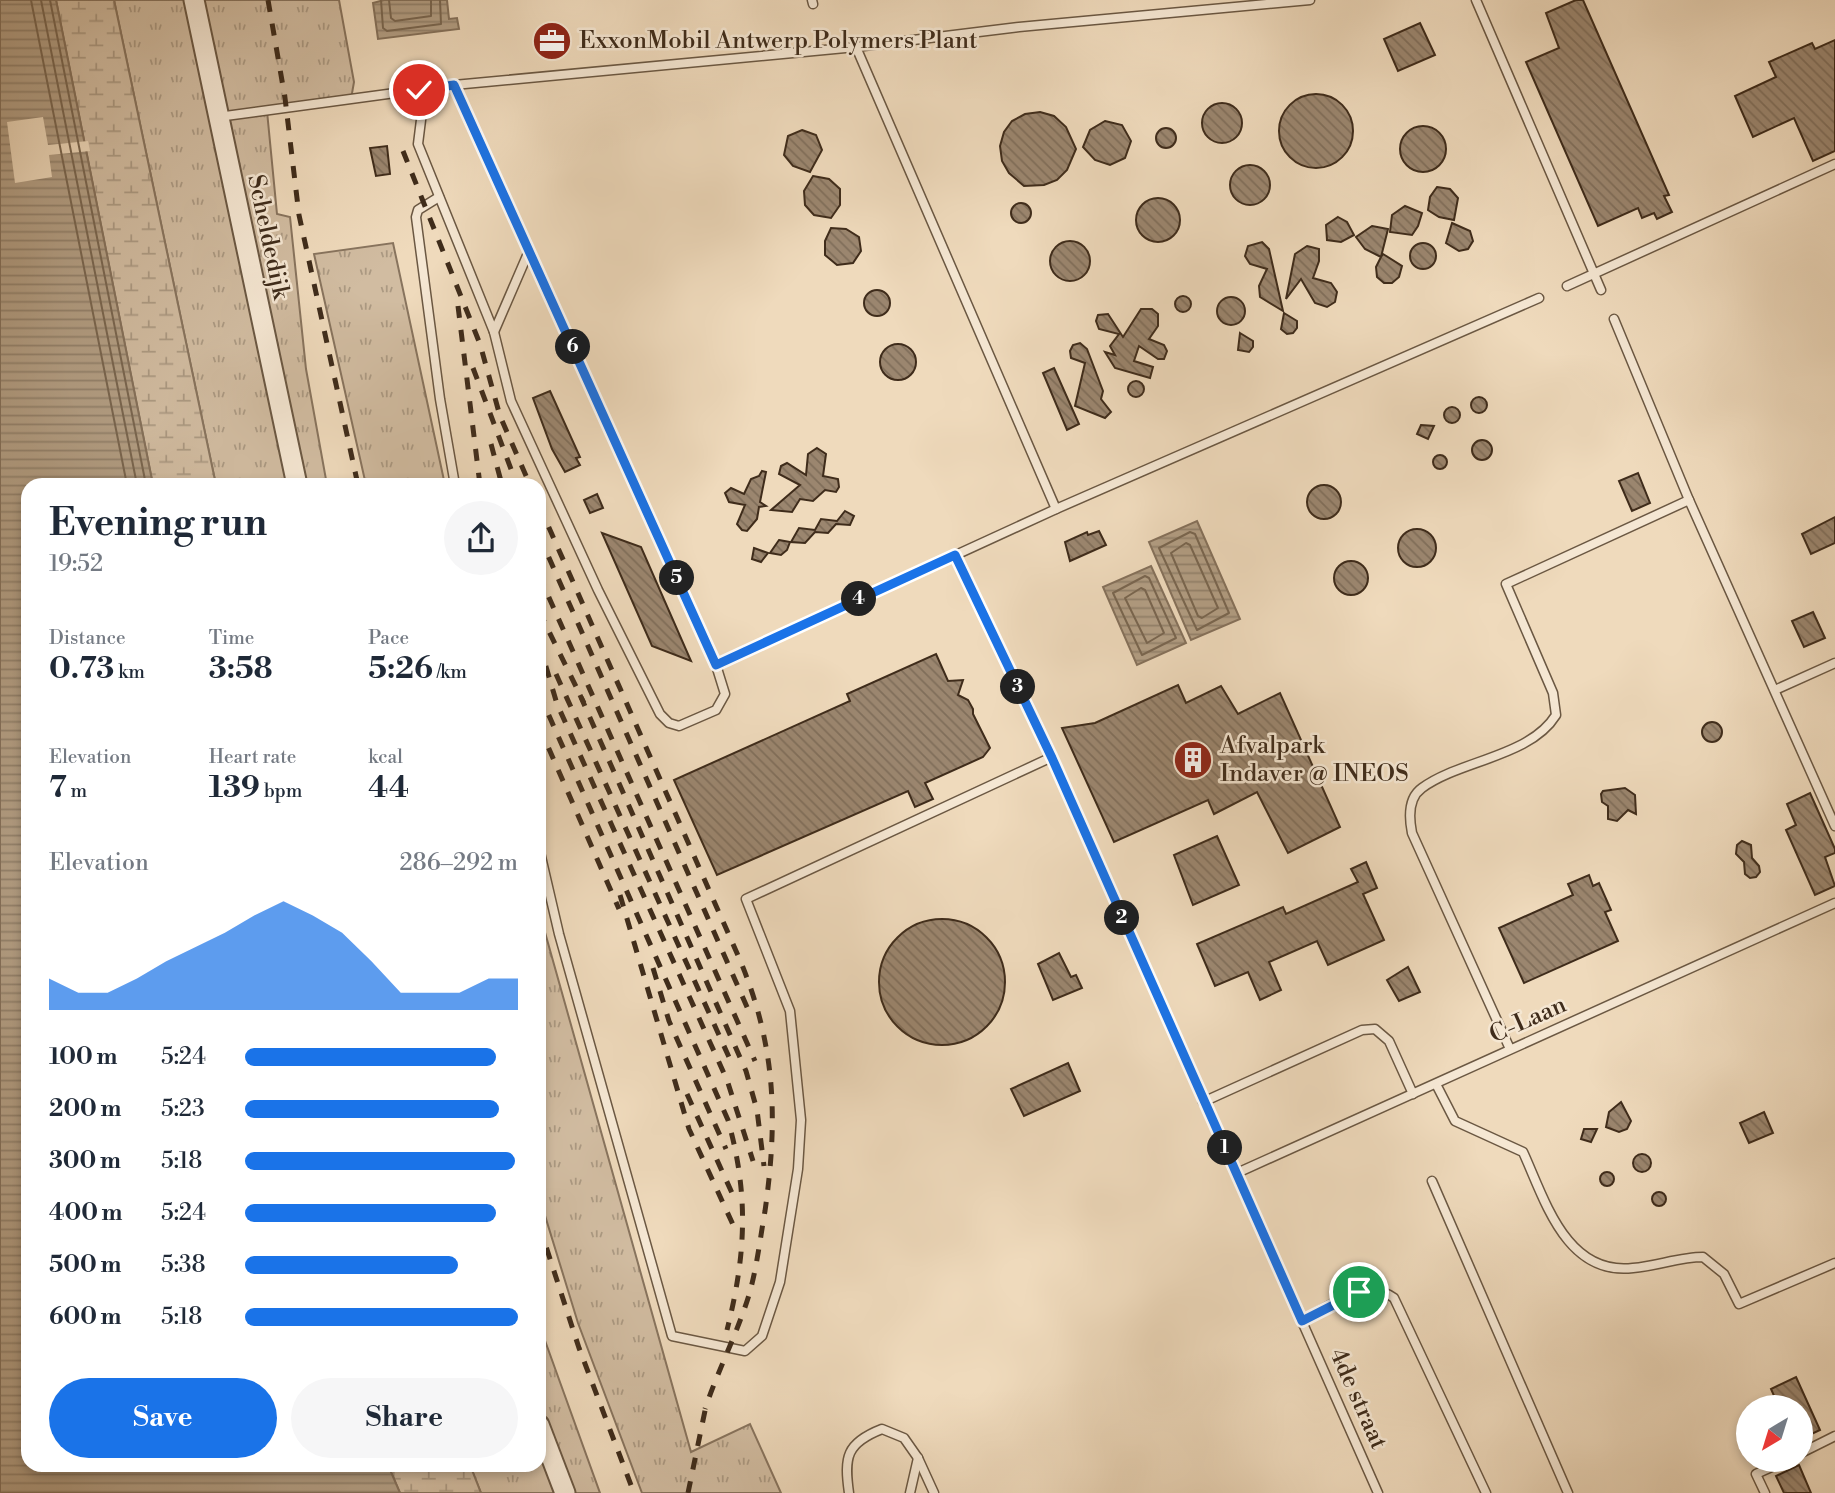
<!DOCTYPE html>
<meta charset="utf-8">
<style>
:root{--surface:#fff;--page:#f6f6f7;--text:#1f2937;--muted:#747a83;--accent:#1a73e8}
body{margin:0;font-family:"Libre Bodoni",serif;background:var(--page);color:var(--text);height:100vh;display:flex;flex-direction:column;font-size:26px;white-space:nowrap}
*{box-sizing:border-box;margin:0}
p{font-size:23px;color:var(--muted)}
.icon{flex:none;width:38px;height:38px;fill:none;stroke:currentColor;stroke-width:2;stroke-linecap:round;stroke-linejoin:round}
.map{position:relative;flex:1;overflow:hidden}
.panel{position:absolute;left:21px;top:478px;width:525px;height:994px;display:flex;flex-direction:column;background:var(--surface);border-radius:21px;box-shadow:0 4px 10px #0003}
.panel>*{flex:none}
.needle{width:46px;rotate:218deg}
.tools{position:absolute;left:1736px;top:1395px;display:grid;gap:14px}
.tools a{display:grid;place-items:center;width:77px;height:77px;border-radius:50%;background:var(--surface);box-shadow:0 4px 10px #0003;font-size:35px}
.pin{position:absolute;display:grid;place-items:center;width:60px;height:60px;color:#fff;margin:-30px;border:4px solid #fff;border-radius:50%;box-shadow:0 2px 7px #0007}
.km{position:absolute;width:35px;height:35px;margin:-18px;border-radius:50%;background:#222;color:#fff;font-size:19px;line-height:35px;text-align:center}
.round{display:grid;place-items:center;flex:none;width:74px;height:74px;border-radius:37px;background:var(--page)}
.head{display:flex;align-items:center;justify-content:space-between;height:119px;padding:0 28px}
h1{font-size:38px;font-weight:700;line-height:52px}
.figures{display:grid;grid-template-columns:repeat(3,1fr);gap:10px;height:119px;padding:7px 28px}
.figures div{display:grid;align-content:center}
.figures b{font-size:30px;font-weight:700}
.figures small{font-size:19px;font-weight:400}
.figures p{font-size:19px}
.chart{height:196px;padding:14px 28px}
.chart p{display:flex;justify-content:space-between}
.chart svg{width:100%;height:126px;margin-top:7px;fill:var(--accent);opacity:.7}
.cta{display:flex;gap:14px;margin-top:auto;padding:14px 28px}
.cta a{flex:1;height:80px;border-radius:42px;background:var(--accent);color:#fff;font-size:28px;font-weight:700;line-height:80px;text-align:center}
.cta a+a{background:var(--page);color:var(--text)}
ul{padding:0 28px;list-style:none;font-size:23px}
li{display:grid;grid-template-columns:112px 84px 1fr;align-items:center;height:52px}
li i{height:18px;border-radius:9px;background:var(--accent)}
.map>svg:first-child{display:block}
.grass{fill:url(#grass-tufts);stroke:#88745e;stroke-width:2}
.wetland{fill:url(#wetland-marsh);stroke:#88745e;stroke-width:2}
.water{fill:url(#water-rules);stroke:#85715b;stroke-width:2}
.pier{fill:#efdabc}
.lines{fill:none;stroke-linecap:round;stroke-linejoin:round}
.shore{stroke:#796650;stroke-width:2}
.building{fill:url(#building-back-hatch);stroke:#3f2c1b;stroke-width:2}
.service-casing{stroke:#6b5843;stroke-width:11}
.tertiary-casing{stroke:#6b5843;stroke-width:23}
.service{stroke:#f5e7d3;stroke-width:8}
.tertiary{stroke:#f5e7d3;stroke-width:19}
.rail{stroke:#3f2c1b;stroke-width:5;stroke-dasharray:12 12;stroke-linecap:butt}
.route-casing{stroke:#fff;stroke-width:14}
.route{stroke:#1a73e8;stroke-width:9}
.labels{text-anchor:middle;dominant-baseline:central;stroke-width:5;stroke-linejoin:round;paint-order:stroke}
.poi-label{font-size:24px;fill:#3f2c1b;stroke:#f5e7d3;text-anchor:start}
.street-label{font-size:24px;fill:#3f2c1b;stroke:#f5e7d3}
</style>
<div class="map">
<svg width="1835" height="1493" viewBox="0 0 1835 1493">
<defs>
<pattern id="grass-tufts" width="24" height="20" patternUnits="userSpaceOnUse" patternTransform="scale(1.75)"><rect width="24" height="20" fill="#d1bca1"/><path d="M3 7l-1-3M5 7V3M7 7l1-3M15 17l-1-3M17 17v-4M19 17l1-3" fill="none" stroke="#ab9982"/></pattern>
<pattern id="wetland-marsh" width="20" height="14" patternUnits="userSpaceOnUse" patternTransform="scale(1.75)"><rect width="20" height="14" fill="#d1bca1"/><path d="M1 5h8M5 5V1M11 12h8M15 12V8" fill="none" stroke="#ab9982"/></pattern>
<pattern id="water-rules" width="6" height="5" patternUnits="userSpaceOnUse" patternTransform="scale(1.75)"><rect width="6" height="5" fill="#b39f85"/><path d="M0 2.5h6" fill="none" stroke="#93826c"/></pattern>
<pattern id="building-back-hatch" width="6" height="6" patternUnits="userSpaceOnUse" patternTransform="scale(1.75)"><rect width="6" height="6" fill="#9b866f"/><path d="M-1 5l2 2M0 0l6 6M5-1l2 2" fill="none" stroke="#806e5a"/></pattern>
</defs>
<rect width="100%" height="100%" fill="#efdabc"/>
<filter id="stains"><feTurbulence type="fractalNoise" baseFrequency=".00286" numOctaves="4"/><feColorMatrix values="0 0 0 0 .2 0 0 0 0 .09 0 0 0 0 .02 0 0 0 .5 -.17"/></filter>
<radialGradient id="worn" r=".72"><stop offset=".6" stop-color="#630" stop-opacity="0"/><stop offset="1" stop-color="#630" stop-opacity=".3"/></radialGradient>
<g class="grass">
<path d="M114,0H339L354,82L351,99L267,111L277,214L290,217L306,369L327,485H216Z"/>
<path d="M393,243L445,485H366L314,254Z"/>
<path d="M539,911L691,1452L750,1424L781,1493H642L578,1323L539,1196Z"/>
<path d="M539,1324L600,1493H481L470,1465H539Z"/>
</g>
<g class="wetland">
<path d="M56,0H114L216,485H153Z"/>
<path d="M388,1465H470L481,1493H400Z"/>
</g>
<g class="water">
<path d="M0,0H56L153,485H28V1465H388L400,1493H0Z"/>
<path d="M384,0H447L449,19L457,18L459,29L378,39L373,3Z"/>
<path d="M1197,521L1240,619L1191,640L1149,542Z"/>
<path d="M1151,566L1186,643L1137,665L1103,587Z"/>
</g>
<path class="pier" d="M43,117L48,145L88,141L90,151L49,155L52,177L15,183L7,122Z"/>
<g class="lines">
<g class="shore">
<path d="M31,0L127,485"/>
<path d="M41,0L137,485"/>
<path d="M50,0L146,485"/>
<path d="M381,0L383,28L387,31L441,24L440,0"/>
<path d="M389,0L391,18L395,21L431,16V0"/>
<path d="M1190,532L1195,534L1229,613L1197,630L1159,548Z"/>
<path d="M1186,543L1190,545L1218,608L1202,618L1198,616L1171,553Z"/>
<path d="M1145,576L1149,578L1176,638L1142,655L1113,593Z"/>
<path d="M1141,588L1145,590L1164,633L1147,643L1125,598Z"/>
</g>
</g>
<g class="building">
<path d="M1576,0H1583L1669,195L1664,196L1672,212L1657,219L1654,213L1642,218L1638,208L1598,226L1526,62L1559,48L1546,13Z"/>
<path d="M1420,23L1435,55L1398,71L1384,39Z"/>
<path d="M1835,40V151L1813,161L1794,118L1753,137L1735,96L1776,77L1769,62L1812,43L1815,49Z"/>
<circle cx="1316" cy="131" r="37"/>
<circle cx="1222" cy="123" r="20"/>
<path d="M1040,112L1054,116L1066,127L1076,149L1067,170L1057,180L1044,185L1024,186L1009,173L1002,161L1000,146L1004,132L1012,121L1025,114Z"/>
<path d="M1105,121L1122,125L1131,141L1125,158L1110,165L1095,160L1083,147L1090,130Z"/>
<circle cx="1423" cy="149" r="23"/>
<circle cx="1166" cy="138" r="10"/>
<path d="M802,130L816,135L822,150L810,172L793,166L784,155L788,136Z"/>
<path d="M387,146L390,174L376,176L370,148Z"/>
<circle cx="1250" cy="185" r="20"/>
<path d="M813,176L829,179L840,189V205L831,218L814,215L805,205L804,191Z"/>
<path d="M1437,187L1450,189L1458,198L1454,220L1439,217L1428,210L1430,197Z"/>
<circle cx="1158" cy="220" r="22"/>
<circle cx="1021" cy="213" r="10"/>
<path d="M1405,206L1422,213L1418,226L1412,235L1390,232L1392,215Z"/>
<path d="M1338,217L1347,222L1354,235L1341,242L1327,240L1326,225Z"/>
<path d="M1452,223L1470,231L1473,241L1468,249L1459,251L1446,243Z"/>
<path d="M1372,226L1388,229L1381,257L1383,254L1402,266L1399,277L1392,283H1384L1377,277L1376,267L1381,257L1365,249L1356,237Z"/>
<path d="M831,228L846,229L859,237L861,251L853,263L837,265L825,255V241Z"/>
<circle cx="1070" cy="261" r="20"/>
<path d="M1262,242L1269,249L1283,311L1260,297L1259,286L1267,269L1250,264L1245,256L1248,246Z"/>
<circle cx="1423" cy="256" r="13"/>
<path d="M1307,246L1319,249V261L1313,278L1331,283L1337,292L1335,302L1327,307L1315,303L1301,279L1286,299L1295,254Z"/>
<circle cx="877" cy="303" r="13"/>
<circle cx="1183" cy="304" r="8"/>
<circle cx="1231" cy="311" r="14"/>
<path d="M1141,309H1152L1158,314V326L1149,339L1164,345L1167,351L1164,359H1158L1139,346L1134,361L1153,367L1150,378L1115,368L1105,352L1115,355L1110,346L1119,334L1099,329L1096,321L1098,315L1108,314L1123,337Z"/>
<path d="M1284,313L1297,321V328L1293,333L1287,334L1281,329Z"/>
<path d="M1240,333L1253,341V347L1249,352L1238,350Z"/>
<path d="M1080,343L1087,349L1103,391L1101,399L1111,412L1105,418L1075,406L1085,363L1071,358L1070,351L1073,345Z"/>
<circle cx="898" cy="362" r="18"/>
<path d="M1054,368L1079,424L1067,430L1043,373Z"/>
<circle cx="1136" cy="389" r="8"/>
<path d="M550,391L580,457L576,458L580,465L565,472L552,449L533,398Z"/>
<circle cx="1479" cy="405" r="8"/>
<circle cx="1452" cy="415" r="8"/>
<path d="M1421,425L1434,426L1428,439L1417,434Z"/>
<circle cx="1482" cy="450" r="10"/>
<path d="M817,448L826,454L823,476L838,479L839,487L836,492L825,490L813,501L800,499L792,512L771,510L800,485L779,474L781,466L787,463L806,475L808,454Z"/>
<circle cx="1440" cy="462" r="7"/>
<path d="M762,471L766,472L760,502L766,506L759,507L757,519L747,531L742,530L737,524L745,505L729,502L725,493L731,488L744,494L751,479L759,476Z"/>
<path d="M1638,473L1650,503L1632,511L1619,481Z"/>
<circle cx="1324" cy="502" r="17"/>
<path d="M597,494L603,508L590,513L584,500Z"/>
<path d="M845,511L854,516L850,525L836,524L828,533L815,532L805,543L791,542L799,528L815,530L821,519L837,521Z"/>
<path d="M1835,517V543L1811,554L1802,534Z"/>
<circle cx="1417" cy="548" r="19"/>
<path d="M1099,531L1106,545L1070,561L1065,542L1087,532L1088,535Z"/>
<path d="M602,533L641,547L691,661L652,646Z"/>
<path d="M779,540L790,542L787,550L781,555L770,553Z"/>
<path d="M754,548L768,553L761,562L752,559Z"/>
<circle cx="1351" cy="578" r="17"/>
<path d="M1813,612L1825,638L1804,647L1792,621Z"/>
<path d="M936,654L948,681L963,680L958,695L968,700L973,709V714L990,748L983,757L925,783L933,799L915,807L908,791L717,875L674,780L850,701L847,694Z"/>
<path d="M1178,685L1186,703L1221,686L1238,714L1280,693L1340,827L1288,853L1257,792L1214,814L1208,800L1114,842L1062,728L1095,723Z"/>
<circle cx="1712" cy="732" r="10"/>
<path d="M1625,788L1635,795L1636,814L1628,810L1617,821L1608,819V806L1602,802L1601,794L1603,791Z"/>
<path d="M1810,793L1835,849V853L1825,857L1835,886L1815,895L1786,830L1796,825L1787,804Z"/>
<path d="M1217,836L1239,885L1193,905L1174,855Z"/>
<path d="M1742,841L1751,845L1752,858L1759,866L1760,872L1756,877L1750,878L1745,874L1744,862L1736,854L1737,845Z"/>
<path d="M1366,862L1377,888L1363,894L1384,940L1328,965L1317,941L1269,962L1281,990L1260,1000L1248,972L1215,986L1197,944L1283,907L1286,914L1358,882L1351,869Z"/>
<path d="M1589,875L1593,886L1599,883L1611,910L1605,912L1618,941L1524,983L1499,928L1573,895L1568,884Z"/>
<circle cx="942" cy="982" r="63"/>
<path d="M1059,953L1071,977L1076,975L1082,988L1053,1000L1038,964Z"/>
<path d="M1408,967L1420,992L1399,1001L1387,980Z"/>
<path d="M1068,1063L1080,1091L1024,1116L1011,1089Z"/>
<path d="M1621,1102L1631,1121L1627,1129L1619,1132L1606,1127L1609,1112Z"/>
<path d="M1764,1112L1773,1133L1749,1143L1740,1123Z"/>
<path d="M1584,1129H1597L1591,1142L1581,1139Z"/>
<circle cx="1642" cy="1163" r="9"/>
<circle cx="1607" cy="1179" r="7"/>
<circle cx="1659" cy="1199" r="7"/>
<path d="M1796,1377L1820,1430L1801,1439V1407H1779L1771,1389Z"/>
<path d="M1799,1465L1811,1493H1784L1776,1476Z"/>
</g>
<g class="lines">
<g class="service-casing">
<g id="service">
<path d="M812,0L813,4"/>
<path d="M1310,0L1019,27L856,47L1056,509L1539,298"/>
<path d="M1476,0L1601,290"/>
<path d="M856,47L454,85L716,665L1056,509"/>
<path d="M419,90L421,120L418,144L494,332L529,251"/>
<path d="M218,117L454,85"/>
<path d="M439,197L418,210L416,217L440,399L455,485"/>
<path d="M1567,286L1835,164"/>
<path d="M1614,319L1689,500L1835,826"/>
<path d="M494,332L511,401L598,590L660,714L669,723L679,726L716,710L725,694L716,665"/>
<path d="M955,555L1052,757L1378,1493"/>
<path d="M1775,690L1835,663"/>
<path d="M539,848L559,934L672,1336L745,1351L762,1336L780,1282L798,1169L801,1120L790,1011L746,899L1052,757"/>
<path d="M1510,1049L1412,833C1409,818 1408,798 1422,788C1460,760 1530,757 1556,715L1553,693L1506,584L1689,500"/>
<path d="M1436,1084L1455,1121L1523,1152C1545,1200 1566,1276 1633,1268C1657,1266 1680,1257 1703,1257L1724,1274L1739,1304L1835,1263"/>
<path d="M1203,1102L1362,1030L1375,1029L1389,1041L1413,1094"/>
<path d="M1237,1173L1835,903"/>
<path d="M1432,1181L1568,1493"/>
<path d="M1302,1321C1328,1307 1366,1277 1394,1298L1486,1493"/>
<path d="M1801,1453L1835,1436"/>
<path d="M849,1493C844,1457 846,1443 882,1429L904,1438L918,1458L934,1493"/>
<path d="M910,1493L918,1458"/>
<path d="M1765,1493L1756,1474L1787,1460"/>
</g>
</g>
<g class="tertiary-casing">
<g id="tertiary">
<path d="M194,0L297,485"/>
<path d="M539,1425L565,1493"/>
</g>
</g>
<use href="#service" class="service"/>
<use href="#tertiary" class="tertiary"/>
<g class="rail">
<path d="M268,0L285,98L299,215L358,485"/>
<path d="M403,151L480,344L500,416L530,485"/>
<path d="M458,306L480,485"/>
<path d="M473,368L517,485"/>
<path d="M491,444L502,485"/>
<path d="M539,505L740,960C776,1047 778,1119 765,1211C760,1239 757,1267 749,1295C737,1334 718,1370 705,1409"/>
<path d="M539,535L751,1016"/>
<path d="M539,575L755,1061"/>
<path d="M539,611L584,703"/>
<path d="M539,643L557,704L727,1080L753,1161"/>
<path d="M556,674L733,1066"/>
<path d="M539,693L728,1120C749,1195 746,1255 727,1330"/>
<path d="M580,695L746,1071L757,1110L764,1166"/>
<path d="M539,726L619,909"/>
<path d="M620,895L689,1129L735,1229"/>
<path d="M653,968L669,1021L726,1149"/>
<path d="M687,1094L732,1193"/>
<path d="M539,1225L579,1348L634,1493"/>
<path d="M688,1493L707,1401"/>
</g>
</g>
<g class="lines">
<g class="route-casing">
<path id="route" d="M419,90L454,85L716,665L955,555L1052,758L1302,1321L1359,1292"/>
</g>
<use href="#route" class="route"/>
</g>
<defs>
<g id="office-disc" transform="scale(2.0125)"><circle r="9.5" fill="#8f2418" stroke="#f5e7d3"/><path d="M-6-3h4V-5.5h4V-3h4V5H-6ZM-1-4.5V-3h2v-1.5ZM-6 0V1H6V0Z" fill="#fff"/></g>
<g id="building-disc" transform="scale(2.0125)"><circle r="9.5" fill="#8f2418" stroke="#f5e7d3"/><path d="M-4-6H4V6H1V3H-1V6H-4ZM-2.5-4.3h1.7v1.8h-1.7ZM.8-4.3h1.7v1.8H.8ZM-2.5-1h1.7V.8h-1.7ZM.8-1h1.7V.8H.8Z" fill="#fff"/></g>
</defs>
<g fill-rule="evenodd">
<use href="#office-disc" x="552" y="41"/>
<use href="#building-disc" x="1193" y="760"/>
</g>
<g class="labels">
<g class="poi-label">
<text x="579" y="41">ExxonMobil Antwerp Polymers Plant</text>
<text x="1220" y="746">Afvalpark<tspan x="1220" dy="28">Indaver @ INEOS</tspan></text>
</g>
<g class="street-label">
<text transform="translate(268 237) rotate(78)">Scheldedijk</text>
<text transform="translate(1528 1020) rotate(-24)">C-Laan</text>
<text transform="translate(1358 1399) rotate(66)">4de straat</text>
</g>
</g>
<rect width="100%" height="100%" filter="url(#stains)"/>
<rect width="100%" height="100%" fill="url(#worn)"/>
</svg>
<div class="tools">
<a><svg class="needle" viewBox="-14 -14 28 28"><path d="M0-13l5 13h-10z" fill="#e53935"/><path d="M0 13l5-13h-10z" fill="#747a83"/></svg></a>
</div>
<div class="pin" style="left:1359px;top:1292px;background:#1e9e55"><svg class="icon" aria-label="arrive" viewBox="0 0 24 24"><path d="M6 21V4h12l-3 4 3 4H6"/></svg></div>
<div class="pin" style="left:419px;top:90px;background:#d93025"><svg class="icon" aria-label="check" viewBox="0 0 24 24"><path d="M5 12l5 5 9-10"/></svg></div>
<b class="km" style="left:1225px;top:1148px">1</b>
<b class="km" style="left:1122px;top:918px">2</b>
<b class="km" style="left:1018px;top:687px">3</b>
<b class="km" style="left:859px;top:599px">4</b>
<b class="km" style="left:677px;top:578px">5</b>
<b class="km" style="left:573px;top:347px">6</b>
<section class="panel">
<div class="head"><div><h1>Evening run</h1><p>19:52</p></div><a class="round"><svg class="icon" aria-label="share" viewBox="0 0 24 24"><path d="M12 15V3M7 8l5-5 5 5M5 13v7h14v-7"/></svg></a></div>
<div class="figures">
<div><p>Distance</p><b>0.73<small> km</small></b></div>
<div><p>Time</p><b>3:58</b></div>
<div><p>Pace</p><b>5:26<small> /km</small></b></div>
</div>
<div class="figures">
<div><p>Elevation</p><b>7<small> m</small></b></div>
<div><p>Heart rate</p><b>139<small> bpm</small></b></div>
<div><p>kcal</p><b>44</b></div>
</div>
<div class="chart"><p><span>Elevation</span>286–292 m</p>
<svg viewBox="0 0 160 44" preserveAspectRatio="none"><path d="M0 44V33L10 38L20 38L30 33L40 27L50 22L60 17L70 11L80 6L90 11L100 17L110 27L120 38L130 38L140 38L150 33L160 33V44z"/></svg>
</div>
<ul>
<li><b>100 m</b>5:24<i style="width:92%"></i></li>
<li><b>200 m</b>5:23<i style="width:93%"></i></li>
<li><b>300 m</b>5:18<i style="width:99%"></i></li>
<li><b>400 m</b>5:24<i style="width:92%"></i></li>
<li><b>500 m</b>5:38<i style="width:78%"></i></li>
<li><b>600 m</b>5:18<i style="width:100%"></i></li>
</ul>
<div class="cta"><a>Save</a><a>Share</a></div>
</section>
</div>
